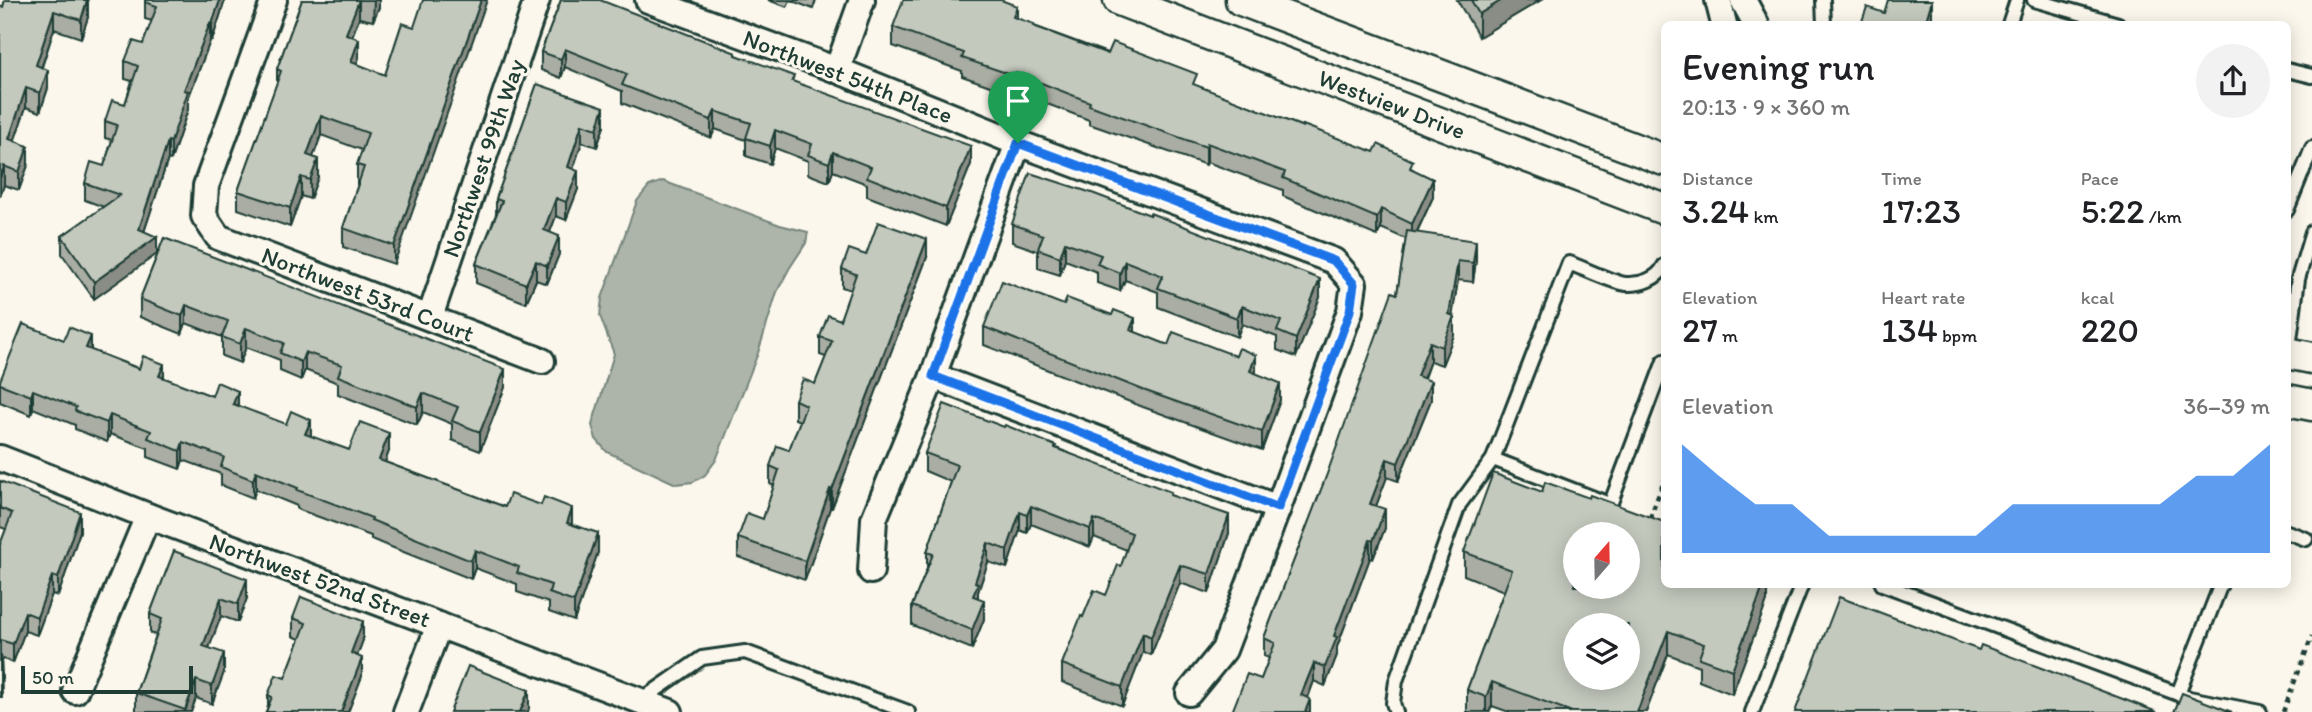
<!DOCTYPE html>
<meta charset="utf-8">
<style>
:root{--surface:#fff;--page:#f2f2f2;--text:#202124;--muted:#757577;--accent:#1a73e8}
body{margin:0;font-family:Itim,sans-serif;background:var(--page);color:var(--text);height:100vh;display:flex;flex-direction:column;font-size:26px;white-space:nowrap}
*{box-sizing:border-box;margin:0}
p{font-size:23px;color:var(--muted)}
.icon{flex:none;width:38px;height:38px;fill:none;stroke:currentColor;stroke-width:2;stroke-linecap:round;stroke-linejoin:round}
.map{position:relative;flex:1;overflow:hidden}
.panel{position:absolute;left:1661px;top:21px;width:630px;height:567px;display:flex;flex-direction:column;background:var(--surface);border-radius:10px;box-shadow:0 4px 18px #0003}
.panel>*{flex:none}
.needle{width:46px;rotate:20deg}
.controls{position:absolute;left:1563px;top:522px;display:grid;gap:14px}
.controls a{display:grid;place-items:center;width:77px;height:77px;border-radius:50%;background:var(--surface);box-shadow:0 4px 18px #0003;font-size:35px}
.scale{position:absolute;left:21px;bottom:18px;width:172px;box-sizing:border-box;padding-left:7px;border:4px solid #1f3d34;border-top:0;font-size:19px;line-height:24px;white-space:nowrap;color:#1f3d34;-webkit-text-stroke:5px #fbf7ec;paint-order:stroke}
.pin{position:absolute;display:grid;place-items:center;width:60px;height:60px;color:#fff;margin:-72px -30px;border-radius:50% 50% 50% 0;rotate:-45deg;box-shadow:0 0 7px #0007}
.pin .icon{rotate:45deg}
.round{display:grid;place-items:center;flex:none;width:74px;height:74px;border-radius:37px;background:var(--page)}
.overview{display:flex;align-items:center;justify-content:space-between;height:119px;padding:0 21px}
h1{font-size:38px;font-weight:600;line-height:52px}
.stats{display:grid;grid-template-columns:repeat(3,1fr);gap:10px;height:119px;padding:7px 21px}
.stats div{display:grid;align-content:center}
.stats b{font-size:35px;font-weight:600}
.stats small{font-size:19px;font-weight:400}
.stats p{font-size:19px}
.chart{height:196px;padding:14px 21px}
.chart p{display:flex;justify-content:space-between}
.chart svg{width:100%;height:126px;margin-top:7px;fill:var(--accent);opacity:.7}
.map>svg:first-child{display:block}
.water{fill:#adb4aa;stroke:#74847b;stroke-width:2}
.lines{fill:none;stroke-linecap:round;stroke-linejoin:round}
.service-casing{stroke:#1f3d34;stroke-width:18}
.minor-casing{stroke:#1f3d34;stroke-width:30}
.tertiary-casing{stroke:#1f3d34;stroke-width:35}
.path{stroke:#1f3d34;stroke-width:4.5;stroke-dasharray:5 5;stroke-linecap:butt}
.service{stroke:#fbf7ec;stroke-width:12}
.minor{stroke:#fbf7ec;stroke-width:24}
.tertiary{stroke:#fbf7ec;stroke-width:30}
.wall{fill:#a9ada3;stroke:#1f3d34;stroke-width:2}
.shaded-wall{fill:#898d85;stroke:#1f3d34;stroke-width:2}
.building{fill:#c4c9be;stroke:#1f3d34;stroke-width:2;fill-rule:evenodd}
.route-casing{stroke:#fff;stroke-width:14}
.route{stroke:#1a73e8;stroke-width:9}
.labels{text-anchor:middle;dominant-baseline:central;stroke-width:6;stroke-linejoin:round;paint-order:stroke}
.street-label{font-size:24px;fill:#1f3d34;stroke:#fbf7ec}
</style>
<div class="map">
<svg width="2312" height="712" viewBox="0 0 2312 712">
<rect width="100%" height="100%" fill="#fbf7ec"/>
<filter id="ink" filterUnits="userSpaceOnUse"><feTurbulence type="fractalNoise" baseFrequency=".0143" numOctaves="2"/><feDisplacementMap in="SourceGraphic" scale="14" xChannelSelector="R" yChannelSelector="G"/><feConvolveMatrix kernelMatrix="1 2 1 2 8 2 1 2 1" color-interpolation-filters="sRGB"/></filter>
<g filter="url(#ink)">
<path class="water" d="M663,181L780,225L808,232L806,243L789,269L777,292L758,353L716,460L705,475L693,482L676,484L607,452L596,439L592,425L614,354L600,316L602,298L637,201L649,186Z"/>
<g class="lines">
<g class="service-casing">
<g id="service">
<path d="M1823,0L1824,24"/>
<path d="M2034,0L2118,24"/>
<path d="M2009,24L2017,0"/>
<path d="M2287,70L2312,76"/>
<path d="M2287,210L2312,148"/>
<path d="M2288,355L2298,279L2312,232"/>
<path d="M1493,459L1604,502"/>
<path d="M1610,505L1664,361"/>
<path d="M2287,532L2306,539"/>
<path d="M1882,584L2189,698L2260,712"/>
<path d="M2178,694L2221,584"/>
<path d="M640,701L702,658L745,652L908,712"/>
<path d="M1396,712L1393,703L1396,681L1459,505L1493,459L1569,263C1583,268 1613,283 1626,284C1640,285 1658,279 1664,266"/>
<path d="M1752,712L1802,584"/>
</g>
</g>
<g class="minor-casing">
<g id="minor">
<path d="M274,0L206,186L204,216L218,237L542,361"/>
<path d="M648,0L837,70L1018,143L1334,261L1354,284L1350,311L1278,508L1224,650L1189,693"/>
<path d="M1718,0L1724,24"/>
<path d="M1743,0L1756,24"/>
<path d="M837,70L862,0"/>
<path d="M430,317L537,0"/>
<path d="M933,376L1278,508"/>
<path d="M0,458L148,516L670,712"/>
<path d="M871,571L874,519L933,376L1018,143"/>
<path d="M75,691L148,516"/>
<path d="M406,712L439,625"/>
</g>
</g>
<g class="tertiary-casing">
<g id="tertiary">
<path d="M1119,0L1664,209"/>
<path d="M1241,0L1664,160"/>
<path d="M2287,353L2312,358"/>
<path d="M2287,400L2312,405"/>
</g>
</g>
<g class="path">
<path d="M1650,518L1664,480"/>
<path d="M2283,712L2312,636"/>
</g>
<use href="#service" class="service"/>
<use href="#minor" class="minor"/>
<use href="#tertiary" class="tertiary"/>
</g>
<g class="wall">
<path d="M5,0L88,17L81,38L54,29L42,67L48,88L40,112L26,107L14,141L28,165L19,190L4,185L0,196V6L3,7Z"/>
<path d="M145,0H225L212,41H210L188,99V109L171,160L168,159L144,232L94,299L62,254V236L104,207L85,200V183L104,166L112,140L105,138V121L125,104L132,81L125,79V61L143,44L152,21L145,19Z"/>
<path d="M302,0H379V7L373,21L359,18L352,36L359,57L357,64L385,75L402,23L394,264L343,247V228L358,184H357V165L362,150L321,135L313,157L318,177L310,199L301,196L290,227L238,209V191L277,83V69Z"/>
<path d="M561,0L736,55L971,164L946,226L867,196V184L833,171L829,182L808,174V161L775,148L770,164L746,156V140L715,129L711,138L622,103V91L565,67L561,78L541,70V52Z"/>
<path d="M768,0H816L813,9L790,0L787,7Z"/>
<path d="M1457,0H1541L1479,37Z"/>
<path d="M1017,18L1034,26L1197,86L1413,169L1433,197L1417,232L1476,260L1473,282L1458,280L1452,315L1454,335L1442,365L1430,361L1424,378L1431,400L1398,481L1387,477L1376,506L1385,528L1373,559L1370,558L1337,647V655L1325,686L1314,681L1308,698L1310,712L1261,679L1269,658L1264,656V638L1397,294L1406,239L1381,228L1377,236L1283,196V190L1207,162L1206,165L1089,124V120L1016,92L1015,95L962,76V71L893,46V27Z"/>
<path d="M537,84L604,126L597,147L582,142L573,169L578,189L566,220L556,216L550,232L559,254L547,284L536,280L526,303L476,283V264L496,214V199Z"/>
<path d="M1012,224L1320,297L1296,357L1277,350V337L1242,324L1237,337L1158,307V292L1125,280L1120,291L1097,283V272L1065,260L1060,275L1038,268V251L1012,242Z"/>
<path d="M164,238L505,387L480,451L452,440V424L423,412L417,425L338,394V383L305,370L301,380L280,371V360L246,347L240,363L222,356V337L186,323L182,334L140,317V299Z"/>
<path d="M866,255L927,257L832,508H830L805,580L738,557V538L763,519L774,486L770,484V466L789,450L800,421L795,419V400L815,384L826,357L820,355V337L840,320L851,290L842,287V269Z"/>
<path d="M984,327L1135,332L1168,345L1255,373L1280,400L1262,450L1143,407L984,345Z"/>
<path d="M64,340L238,406L311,437L349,450L389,451L385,462L505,507L572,524L598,552L574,621L549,612V603L517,592V584L475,568L471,579L371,539V536L297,509V506L256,489L253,498L221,485V474L183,460L180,469L148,457V448L110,434L107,442L75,429V425L33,408L31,415L0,402V381Z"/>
<path d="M1056,448L1171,496L1229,533L1209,593L1180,583L1151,655L1143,652L1122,706L1062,682V664L1083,617L1106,595L1121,566L1127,550L1094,537L1090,547L1031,524L1027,533L1020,530L1007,568L988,562L978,592V598L984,619L972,649L912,625V606L927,569V552L951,482L925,471V453Z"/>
<path d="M0,481L80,531L58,596L52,594L37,635L25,631L13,663L1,658L2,697H0V545L6,529L0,527Z"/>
<path d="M174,551L247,598L238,622L221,616L209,648L224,672L212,704L196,698L191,712H138L136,711V693L156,635L150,633V614Z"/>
<path d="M1464,552L1664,584H1767V601L1732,694L1699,681V666L1668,654L1646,712H1509L1492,706L1489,712H1467V690L1504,591L1464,575Z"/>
<path d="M293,618L363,640L357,656L362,676L348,712H266L268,706V695L285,678L300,639L293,636Z"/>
</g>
<g class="shaded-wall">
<path d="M88,0V17L81,38V20Z"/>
<path d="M220,0H225L212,41V24Z"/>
<path d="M359,0V18L346,53V34Z"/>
<path d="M374,0H379V7L373,21Z"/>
<path d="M481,0H487L394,264V246Z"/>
<path d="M1502,0H1541L1479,37V14Z"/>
<path d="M1932,0V18L1930,24H1925Z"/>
<path d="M1017,6V24L1013,17Z"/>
<path d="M54,11V29L36,84V65Z"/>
<path d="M210,23V41L188,99V109L171,160V142L184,90Z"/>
<path d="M359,39V57L351,80V62Z"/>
<path d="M565,49V67L561,78V59Z"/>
<path d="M48,70V88L40,112V93Z"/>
<path d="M1016,73V92L1015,95V76Z"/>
<path d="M26,88V107L9,157V139Z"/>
<path d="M604,107V126L597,147V129Z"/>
<path d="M715,111V129L711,138V120Z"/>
<path d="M321,116V135L307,174V155Z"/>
<path d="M582,124V142L568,185V167Z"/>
<path d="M775,130V148L770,164V146Z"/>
<path d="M168,141V159L139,247V229Z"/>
<path d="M1207,143V162L1206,165V147Z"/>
<path d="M28,146V165L19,190V172Z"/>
<path d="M971,146V164L946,226V208Z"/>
<path d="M833,152V171L829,182V163Z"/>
<path d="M318,159V177L310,199V180Z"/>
<path d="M4,166V185L0,196V178Z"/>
<path d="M578,171V189L566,220V202Z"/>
<path d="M301,177V196L290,227V208Z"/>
<path d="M1433,179V197L1412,242V224Z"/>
<path d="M556,198V216L544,248V230Z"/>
<path d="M1381,209V228L1377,236V218Z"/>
<path d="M559,236V254L547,284V266Z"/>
<path d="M157,237V254L94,299V282Z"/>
<path d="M927,239V257L832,508V490Z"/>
<path d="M1476,241V260L1473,282V263Z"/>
<path d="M1065,242V260L1060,275V257Z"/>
<path d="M536,261V280L526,303V284Z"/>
<path d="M1125,261V280L1120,291V273Z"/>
<path d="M1458,261V280L1451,324L1454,316V335L1442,365V347L1449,314Z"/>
<path d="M1320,279V297L1296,357V339Z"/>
<path d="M186,305V323L182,334V316Z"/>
<path d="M1242,306V324L1237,337V318Z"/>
<path d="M1135,318V336L1130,330Z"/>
<path d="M246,328V347L240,363V344Z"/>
<path d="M91,336V354L86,348Z"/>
<path d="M1430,342V361L1417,394V376Z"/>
<path d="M305,352V370L301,380V362Z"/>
<path d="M1256,355V372L1250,389V371Z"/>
<path d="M164,364V382L159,376Z"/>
<path d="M505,369V387L480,451V432Z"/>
<path d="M1431,381V400L1398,481V463Z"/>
<path d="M1280,383V400L1262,450V432Z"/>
<path d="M33,390V408L31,415V396Z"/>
<path d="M238,391V409L233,404Z"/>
<path d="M423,393V412L417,425V407Z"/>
<path d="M110,415V434L107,442V423Z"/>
<path d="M311,420V438L305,434Z"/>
<path d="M389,433V451L379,478V460Z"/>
<path d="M183,442V460L180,469V451Z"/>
<path d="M1387,459V477L1370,522V504Z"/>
<path d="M256,471V489L253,498V480Z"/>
<path d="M830,489V508L805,580V561Z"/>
<path d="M1031,506V524L1027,533V515Z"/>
<path d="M572,508V526L567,523Z"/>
<path d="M1385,509V528L1373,559V541Z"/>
<path d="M80,512V531L58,596V578Z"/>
<path d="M1020,512V530L1007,568V550Z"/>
<path d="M1229,515V533L1209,593V574Z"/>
<path d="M1094,519V537L1090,547V529Z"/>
<path d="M598,533V552L574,621V602Z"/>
<path d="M1370,540V558L1337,647V655L1325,686V667L1334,636Z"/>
<path d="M988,543V562L978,592V602L973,596L975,582Z"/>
<path d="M475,550V568L471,579V561Z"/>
<path d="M1180,565V583L1151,655V637Z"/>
<path d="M52,576V594L37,635V617Z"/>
<path d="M247,579V598L238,622V604Z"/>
<path d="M1764,584H1767V601L1732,694V670Z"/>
<path d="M221,598V616L203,664V646Z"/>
<path d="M984,600V619L972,649V630Z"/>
<path d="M25,612V631L13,663V644Z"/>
<path d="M363,621V640L351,672V653Z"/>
<path d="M1668,631V654L1646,712H1637Z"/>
<path d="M1143,633V652L1122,706V687Z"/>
<path d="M224,653V672L212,704V686Z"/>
<path d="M362,658V676L348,712H341Z"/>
<path d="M1314,663V681L1302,712L1301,695Z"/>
<path d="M196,680V698L191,712H185Z"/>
<path d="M1492,682V706L1489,712H1486V697Z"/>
<path d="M529,690V708L528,712H520Z"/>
<path d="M1310,699V712H1305Z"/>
</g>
<g class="building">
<path d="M5,0H87L81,20L54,11L36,65L48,70L40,93L26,88L9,139L28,146L19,172L4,166L0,178V6L3,7Z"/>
<path d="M145,0H220L212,24L210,23L184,90L188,91L171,142L168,141L139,229L157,237L94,282L62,236L120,195L85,183L91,162L104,166L117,125L105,121L112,100L125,104L138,66L125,61L133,41L143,44L157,6L145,2Z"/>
<path d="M302,0H359L346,34L359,39L351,62L385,75L402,23L414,27L423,0H481L394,246L343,228L364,167L357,165L368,133L321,116L307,155L318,159L310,180L301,177L290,208L238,191L281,71L277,69Z"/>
<path d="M561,0H600L736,53V55L794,76L792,81L971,146L946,208L867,177L871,167L833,152L829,163L808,155L812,144L775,130L770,146L746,138L751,123L715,111L711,120L622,85L627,74L565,49L561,59L541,52Z"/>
<path d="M903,0H1001L1017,6L1013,17L1034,24L1033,26L1108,54L1113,42L1197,74L1193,84L1303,127V125L1374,152L1378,144L1413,161L1410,168L1433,179L1412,224L1381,209L1377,218L1283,178L1285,172L1207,143L1206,147L1089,105L1090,102L1016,73L1015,76L962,58L964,53L893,27Z"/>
<path d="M1471,0H1502L1479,14Z"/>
<path d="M1888,0H1932L1925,24H1861L1867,7L1884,13Z"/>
<path d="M537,84L604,107L597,129L582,124L568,167L578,171L566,202L556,198L544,230L559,236L547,266L536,261L526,284L476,264L502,201L496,199Z"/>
<path d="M1030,173L1092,193L1150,215V213L1320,279L1296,339L1277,331L1281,321L1242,306L1237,318L1158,288L1163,276L1125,261L1120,273L1097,264L1101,255L1065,242L1060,257L1038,249L1043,235L1012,224Z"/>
<path d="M878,222L927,239L832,490L830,489L805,561L738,538L747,513L763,519L779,470L770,466L777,446L789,450L806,405L795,400L803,379L815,384L832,341L820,337L828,315L840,320L856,274L842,269L849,249L866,255Z"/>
<path d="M1407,231L1476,241L1473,263L1458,261L1449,314L1454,316L1442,347L1430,342L1417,376L1431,381L1398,463L1387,459L1370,504L1385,509L1373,541L1370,540L1334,636L1337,637L1325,667L1314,663L1301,695L1310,699L1305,712H1232L1247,674L1261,679L1275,643L1264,638L1327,474L1392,292L1397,294Z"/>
<path d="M164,238L505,369L480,432L452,421L458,407L423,393L417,407L338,376L342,365L305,352L301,362L280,353L284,343L246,328L240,344L222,337L228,321L186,305L182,316L140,299Z"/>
<path d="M1002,281L1064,305L1067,298L1112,315L1114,310L1135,318L1130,330L1168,345L1173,332L1236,356L1239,348L1256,355L1250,371L1280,383L1262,432L1143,390L984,327Z"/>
<path d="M23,324L64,340L69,327L91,336L86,348L139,369L143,356L164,364L159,376L212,396L217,382L238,391L233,404L286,424L291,411L311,420L305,434L349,450L360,422L389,433L379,460L505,507L510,494L541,505L544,497L572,508L567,523L598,533L574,602L549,593L551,585L517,573L519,567L475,550L471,561L371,520L372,518L297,490L298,488L256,471L253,480L221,467L224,457L183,442L180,451L148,438L151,431L110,415L107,423L75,411L76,407L33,390L31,396L0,384V381Z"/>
<path d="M944,404L1004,427L1005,425L1056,446L1055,448L1171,492L1170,495L1229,515L1209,574L1180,565L1151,637L1143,633L1122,687L1062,664L1081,616L1083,617L1094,590L1106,595L1118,565L1121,566L1132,533L1094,519L1090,529L1031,506L1027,515L1020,512L1007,550L988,543L975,582L978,584L973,596L984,600L972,630L912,606L933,554L927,552L957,465L925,453Z"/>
<path d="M1493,473L1542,492L1545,482L1589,498L1590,495L1664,522V584H1764L1732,670L1699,658L1704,644L1668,631L1637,712H1572L1492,682L1486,697L1467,690L1512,570L1464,552ZM1575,534H1628V586H1575ZM1575,625H1628V677H1575Z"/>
<path d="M0,481L80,512L58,578L52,576L37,617L25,612L13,644L0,640V545L12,513L0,508Z"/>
<path d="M174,551L247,579L238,604L221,598L203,646L224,653L212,686L196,680L185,710L136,693L162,619L150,614Z"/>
<path d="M301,597L363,621L351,653L362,658L341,712H266L272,697L268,695L276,675L285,678L306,623L293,618Z"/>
<path d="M1839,597L1979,650L1981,645L2157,712H1795Z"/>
<path d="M0,655H1L2,678H0Z"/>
<path d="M468,666L529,690L520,712H450Z"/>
<path d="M2182,693L2232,712H2174Z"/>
</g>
</g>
<g class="lines" filter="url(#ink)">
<g class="route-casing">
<path id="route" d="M1018,143L1334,261L1354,284L1350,311L1278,508L933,376Z"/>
</g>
<use href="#route" class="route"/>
</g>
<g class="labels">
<g class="street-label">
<text transform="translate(848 76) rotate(21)">Northwest 54th Place</text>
<text transform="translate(1392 104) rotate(21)">Westview Drive</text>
<text transform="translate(483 158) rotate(-71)">Northwest 99th Way</text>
<text transform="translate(368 294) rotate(21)">Northwest 53rd Court</text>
<text transform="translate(320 580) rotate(20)">Northwest 52nd Street</text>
</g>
</g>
</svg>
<div class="controls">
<a><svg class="needle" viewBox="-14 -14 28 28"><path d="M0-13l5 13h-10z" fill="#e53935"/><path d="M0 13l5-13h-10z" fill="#757577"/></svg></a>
<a><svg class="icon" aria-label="layers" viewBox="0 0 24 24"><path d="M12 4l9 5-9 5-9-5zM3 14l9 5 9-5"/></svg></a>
</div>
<div class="scale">50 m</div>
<div class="pin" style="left:1018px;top:143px;background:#1e9e55"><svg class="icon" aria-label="arrive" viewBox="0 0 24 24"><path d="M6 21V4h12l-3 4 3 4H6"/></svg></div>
<section class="panel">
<div class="overview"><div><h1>Evening run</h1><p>20:13 · 9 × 360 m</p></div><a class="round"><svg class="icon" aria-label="share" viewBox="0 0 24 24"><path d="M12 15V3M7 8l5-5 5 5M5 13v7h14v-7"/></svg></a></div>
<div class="stats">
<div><p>Distance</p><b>3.24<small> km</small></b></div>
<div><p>Time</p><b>17:23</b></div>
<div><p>Pace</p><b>5:22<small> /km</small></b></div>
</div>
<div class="stats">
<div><p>Elevation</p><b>27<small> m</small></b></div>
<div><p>Heart rate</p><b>134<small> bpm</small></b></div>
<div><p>kcal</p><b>220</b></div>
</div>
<div class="chart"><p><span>Elevation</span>36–39 m</p>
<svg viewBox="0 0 160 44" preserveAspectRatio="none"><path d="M0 44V6L10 17L20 27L30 27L40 38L50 38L60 38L70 38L80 38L90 27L100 27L110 27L120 27L130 27L140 17L150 17L160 6V44z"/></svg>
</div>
</section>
</div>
